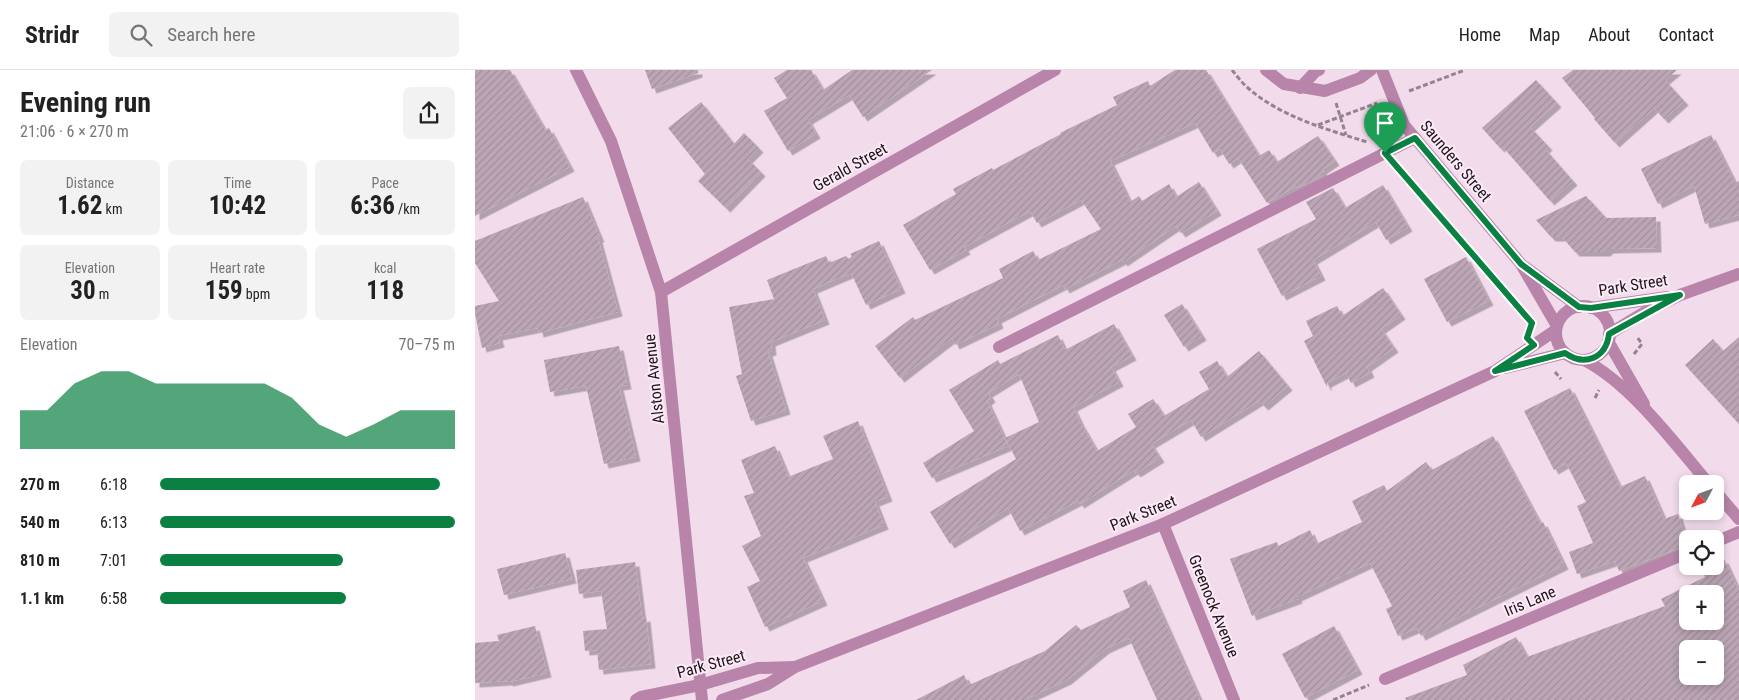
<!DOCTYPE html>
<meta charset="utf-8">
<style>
:root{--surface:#fff;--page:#f2f2f2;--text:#222;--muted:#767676;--line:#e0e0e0;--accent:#0b8043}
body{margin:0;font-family:"Roboto Condensed",sans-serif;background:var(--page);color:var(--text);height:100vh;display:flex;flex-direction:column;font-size:19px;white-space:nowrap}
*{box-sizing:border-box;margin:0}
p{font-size:16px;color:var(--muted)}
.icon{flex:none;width:28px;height:28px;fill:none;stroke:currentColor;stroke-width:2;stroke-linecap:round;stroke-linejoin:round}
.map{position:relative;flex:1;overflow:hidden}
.side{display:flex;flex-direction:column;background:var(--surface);width:475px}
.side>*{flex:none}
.needle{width:32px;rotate:229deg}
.tools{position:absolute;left:1204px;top:405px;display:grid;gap:10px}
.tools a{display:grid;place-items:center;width:45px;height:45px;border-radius:8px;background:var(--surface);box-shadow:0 2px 8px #0003;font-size:25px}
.pin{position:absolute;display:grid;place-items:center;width:42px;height:42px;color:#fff;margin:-51px -21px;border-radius:50% 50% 50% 0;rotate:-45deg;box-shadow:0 0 5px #0007}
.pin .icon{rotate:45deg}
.round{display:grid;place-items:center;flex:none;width:52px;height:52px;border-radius:8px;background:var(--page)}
.head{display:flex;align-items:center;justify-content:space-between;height:85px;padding:0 20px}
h1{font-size:28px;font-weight:700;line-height:38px}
.stats{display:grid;grid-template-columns:repeat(3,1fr);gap:8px;height:85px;padding:5px 20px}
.stats div{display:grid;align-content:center;border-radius:8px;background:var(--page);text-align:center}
.stats b{font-size:25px;font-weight:700}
.stats small{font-size:14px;font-weight:400}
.stats p{font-size:14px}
.chart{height:140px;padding:10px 20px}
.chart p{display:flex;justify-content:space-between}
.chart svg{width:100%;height:90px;margin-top:5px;fill:var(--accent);opacity:.7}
ul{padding:0 20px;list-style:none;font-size:16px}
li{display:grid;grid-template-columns:80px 60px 1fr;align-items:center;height:38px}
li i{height:12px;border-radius:6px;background:var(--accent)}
header{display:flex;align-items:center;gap:30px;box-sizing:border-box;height:70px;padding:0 25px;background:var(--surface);border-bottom:1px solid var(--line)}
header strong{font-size:24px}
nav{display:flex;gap:28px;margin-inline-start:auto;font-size:18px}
.search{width:350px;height:45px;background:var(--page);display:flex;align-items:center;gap:12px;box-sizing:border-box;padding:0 18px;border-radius:8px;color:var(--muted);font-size:19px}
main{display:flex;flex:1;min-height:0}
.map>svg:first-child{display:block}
.building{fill:url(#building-hatch);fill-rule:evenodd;filter:url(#shadow)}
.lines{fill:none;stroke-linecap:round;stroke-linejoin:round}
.path{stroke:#94848f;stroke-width:3;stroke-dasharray:5 2.5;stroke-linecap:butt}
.lane{stroke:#b884aa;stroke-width:12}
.street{stroke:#b884aa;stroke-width:12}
.route-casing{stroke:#fff;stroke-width:10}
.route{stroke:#0b8043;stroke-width:6}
.labels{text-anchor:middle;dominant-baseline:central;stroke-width:4;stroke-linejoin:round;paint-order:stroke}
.street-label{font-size:16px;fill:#1d151a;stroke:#fdeaf7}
</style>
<header>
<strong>Stridr</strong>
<div class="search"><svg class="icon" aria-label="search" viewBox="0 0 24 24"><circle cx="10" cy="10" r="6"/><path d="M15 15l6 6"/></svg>Search here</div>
<nav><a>Home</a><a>Map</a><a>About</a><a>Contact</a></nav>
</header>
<main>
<section class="side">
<div class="head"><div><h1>Evening run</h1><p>21:06 · 6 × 270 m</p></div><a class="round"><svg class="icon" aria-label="share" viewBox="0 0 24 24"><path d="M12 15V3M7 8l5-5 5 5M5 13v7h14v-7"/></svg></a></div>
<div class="stats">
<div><p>Distance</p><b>1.62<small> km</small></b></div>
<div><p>Time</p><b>10:42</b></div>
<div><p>Pace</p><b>6:36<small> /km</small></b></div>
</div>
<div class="stats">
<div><p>Elevation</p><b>30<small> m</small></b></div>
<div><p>Heart rate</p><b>159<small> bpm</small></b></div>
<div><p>kcal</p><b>118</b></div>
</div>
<div class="chart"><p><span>Elevation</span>70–75 m</p>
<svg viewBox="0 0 160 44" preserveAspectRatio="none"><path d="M0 44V25L10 25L20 12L30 6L40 6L50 12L60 12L70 12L80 12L90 12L100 19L110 32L120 38L130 32L140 25L150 25L160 25V44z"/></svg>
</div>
<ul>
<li><b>270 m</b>6:18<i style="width:95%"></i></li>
<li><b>540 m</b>6:13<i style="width:100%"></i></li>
<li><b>810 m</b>7:01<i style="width:62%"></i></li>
<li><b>1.1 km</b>6:58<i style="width:63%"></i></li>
</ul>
</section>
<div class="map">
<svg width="1264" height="630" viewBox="0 0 1264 630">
<defs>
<pattern id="building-hatch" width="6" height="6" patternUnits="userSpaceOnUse" patternTransform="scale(1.25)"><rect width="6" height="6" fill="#bca6b6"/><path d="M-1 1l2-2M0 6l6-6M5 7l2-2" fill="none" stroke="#a18e9c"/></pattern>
<filter id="shadow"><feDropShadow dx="4.5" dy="4.5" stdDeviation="0" flood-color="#0004"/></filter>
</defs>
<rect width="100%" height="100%" fill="#f2dbeb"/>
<g class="building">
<path d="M0,0H35L70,60L74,58L95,97L0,146Z"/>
<path d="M170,0H223V3L177,19Z"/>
<path d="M312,0H336L348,20L377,0H457L388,47L374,25L333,50L341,64L313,81L289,41L312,28L299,8Z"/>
<path d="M700,0H731L784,86L794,80L802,92L843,66L860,91L847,100L850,104L822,118L821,116L792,133L763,88L754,94L745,79L738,83L720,53L635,91L655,132L664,126L667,131L694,114L701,127L724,112L742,141L706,163L701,156L648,192L647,190L590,219L588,215L522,249L524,254L480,275L477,268L425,308L400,276L438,247L440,250L528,208L524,199L558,181L563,190L626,159L606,130L562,153L555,141L489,177L491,180L455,200L428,155L481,124L478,119L517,98L518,100L586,64L585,63L642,35L638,27L673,11L675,16Z"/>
<path d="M1098,0H1202L1190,10L1209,31L1189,49L1179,38L1140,73L1119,49L1120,48L1087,8Z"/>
<path d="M1061,10L1082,33L1055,57L1073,76L1070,79L1098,111L1075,131L1027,76L1025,78L1007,58Z"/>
<path d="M226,32L259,74L269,63L284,78L273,89L286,102L251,138L223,111L230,104L193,58Z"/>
<path d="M1236,65L1260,113L1264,111V145L1230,154L1219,116L1183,134L1166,99Z"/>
<path d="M908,115L933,157L911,170L901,152L838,190L846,206L807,226L782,179L841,149L831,132L858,118L870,138Z"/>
<path d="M1111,126L1131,148L1181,147L1182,178L1134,179L1131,182H1100L1087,167H1076L1061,150Z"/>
<path d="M108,127L125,168H123L143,242L64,263L63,258L23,266L25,273L7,278L0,244V236L24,231L0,193V171Z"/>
<path d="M404,171L426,219L391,235L376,203L338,219L350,250L296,272L297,281L293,282L311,340L276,351L261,306L267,304L254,237L299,229L292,210L351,186L354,193L371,186L374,189L377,186L375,184Z"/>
<path d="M991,187L1014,231L972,252L949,209Z"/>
<path d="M908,218L926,245L906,259L919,278L892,297L895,303L876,313L871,303L852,313V317L829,271L838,266L831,251L862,236L867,246Z"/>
<path d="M707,234L727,266L709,277L689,245Z"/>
<path d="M639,254L657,286L636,297L644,312L598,337L605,352L622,381L661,357L653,344L678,329L689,346L734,319L724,302L742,291L752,307L784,281L813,316L789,336L784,331L726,367L716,350L676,374L685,388L661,403L659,400L605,434L603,431L545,461L533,438L475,474L455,442L541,389L530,368L564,352L544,304L513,323L516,328L512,331L533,376L457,408L448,393L499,361L474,320L523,290L525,294L583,265L590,280Z"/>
<path d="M1264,267V354L1210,295L1238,269L1248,281Z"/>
<path d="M144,276L152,315L144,316L161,387L129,394L111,316L75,322L69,290Z"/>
<path d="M1095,318L1145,417L1170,406L1189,449L1203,444L1212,475L1144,501L1140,491L1102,504L1094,482L1118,473L1102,436L1111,432L1091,393L1079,400L1049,341Z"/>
<path d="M383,351L413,427L400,432L409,455L328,488L348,531L290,557L272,517L285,511L267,476L286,466L269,426L279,423L266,390L300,376L313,407L358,389L348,366Z"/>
<path d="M1018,366L1065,453L1068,452L1089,495L946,566L942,558L923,566L911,539L917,536L895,493L822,527L823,529L777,546L755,489L802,472L803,476L835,460L841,474L887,452L877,431L909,415L912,421L951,392L957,400Z"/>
<path d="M90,483L97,509L29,525L22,499Z"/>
<path d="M1249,489L1264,521V630H931L930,628L992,605L988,595L1041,567L1052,587L1190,536L1186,529L1230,507L1227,499L1233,496H1240V493ZM1212,524H1240V551H1212ZM1212,579H1240V606H1212Z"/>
<path d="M160,492L167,548L171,547L176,594L124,600L122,580L110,581L108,561L132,559L126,521L104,524L101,500Z"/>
<path d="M671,510L725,630H682L654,568L630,579L592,610L549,630H441L489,605L494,615L570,581L601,555L606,560L655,537L648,521Z"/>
<path d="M60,556L72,603L34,612L33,611L0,613V573L24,571L22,565Z"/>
<path d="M859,556L883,600L830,628L807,584Z"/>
</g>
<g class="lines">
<g class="path">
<path d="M757,0C762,6 767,13 773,18C806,47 851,59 892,72"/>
<path d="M934,21L990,0"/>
<path d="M861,33L871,65"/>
<path d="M843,55L902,33"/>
<path d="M921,96L1057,253L1056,256"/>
<path d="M1159,284L1167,274L1162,267"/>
<path d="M1080,302L1086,309"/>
<path d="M1120,328L1124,320"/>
<path d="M858,630L894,615"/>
</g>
<g class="lane">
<path d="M524,277L940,68"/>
<path d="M1240,472L1264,462"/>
<path d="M910,609L1212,483"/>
</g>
<g class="street">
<path d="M101,0L136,71L186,222L227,630"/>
<path d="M791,0L809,14L850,21L885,8L896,0"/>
<path d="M907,0L929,55L1046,194L1082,256"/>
<path d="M825,18L841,1L844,0"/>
<path d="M1050,197L1104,237"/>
<path d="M186,222L580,0"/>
<circle cx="1108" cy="263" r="27"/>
<path d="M1116,238L1192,227"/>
<path d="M1134,264L1172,241L1205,225L1264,204"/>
<path d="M1133,271L1169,334"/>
<path d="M1109,290C1156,314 1200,374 1234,414"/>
<path d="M1030,298L1090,283"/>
<path d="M1240,421L1264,449"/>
<path d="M688,454L759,630"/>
<path d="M161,630L166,627L225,615L283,598L320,597"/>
<path d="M247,630L293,614L320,597L688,454L1020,301L1081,260"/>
</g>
</g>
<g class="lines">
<g class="route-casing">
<path id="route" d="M940,68L1046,194L1104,237L1116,238L1205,225L1134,264C1131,288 1110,297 1090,283L1020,301L1059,275L1052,268L1057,253L910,83Z"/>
</g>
<use href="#route" class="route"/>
</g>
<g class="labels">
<g class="street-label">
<text transform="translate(981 91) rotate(50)">Saunders Street</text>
<text transform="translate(375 97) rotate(-29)">Gerald Street</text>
<text transform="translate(1158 215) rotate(-9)">Park Street</text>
<text transform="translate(179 309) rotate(-96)">Alston Avenue</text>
<text transform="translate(668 443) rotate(-22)">Park Street</text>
<text transform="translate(1055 531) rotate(-23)">Iris Lane</text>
<text transform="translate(739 536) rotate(68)">Greenock Avenue</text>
<text transform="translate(236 594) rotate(-15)">Park Street</text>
</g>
</g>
</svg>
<div class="tools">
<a><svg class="needle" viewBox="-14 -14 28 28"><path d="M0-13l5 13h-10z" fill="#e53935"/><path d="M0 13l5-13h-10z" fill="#767676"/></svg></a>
<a><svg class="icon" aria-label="locate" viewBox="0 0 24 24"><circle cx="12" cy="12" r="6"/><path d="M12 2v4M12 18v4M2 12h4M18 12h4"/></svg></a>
<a>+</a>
<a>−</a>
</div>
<div class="pin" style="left:910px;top:83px;background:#1e9e55"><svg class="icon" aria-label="arrive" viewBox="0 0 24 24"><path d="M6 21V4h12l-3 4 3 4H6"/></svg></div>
</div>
</main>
